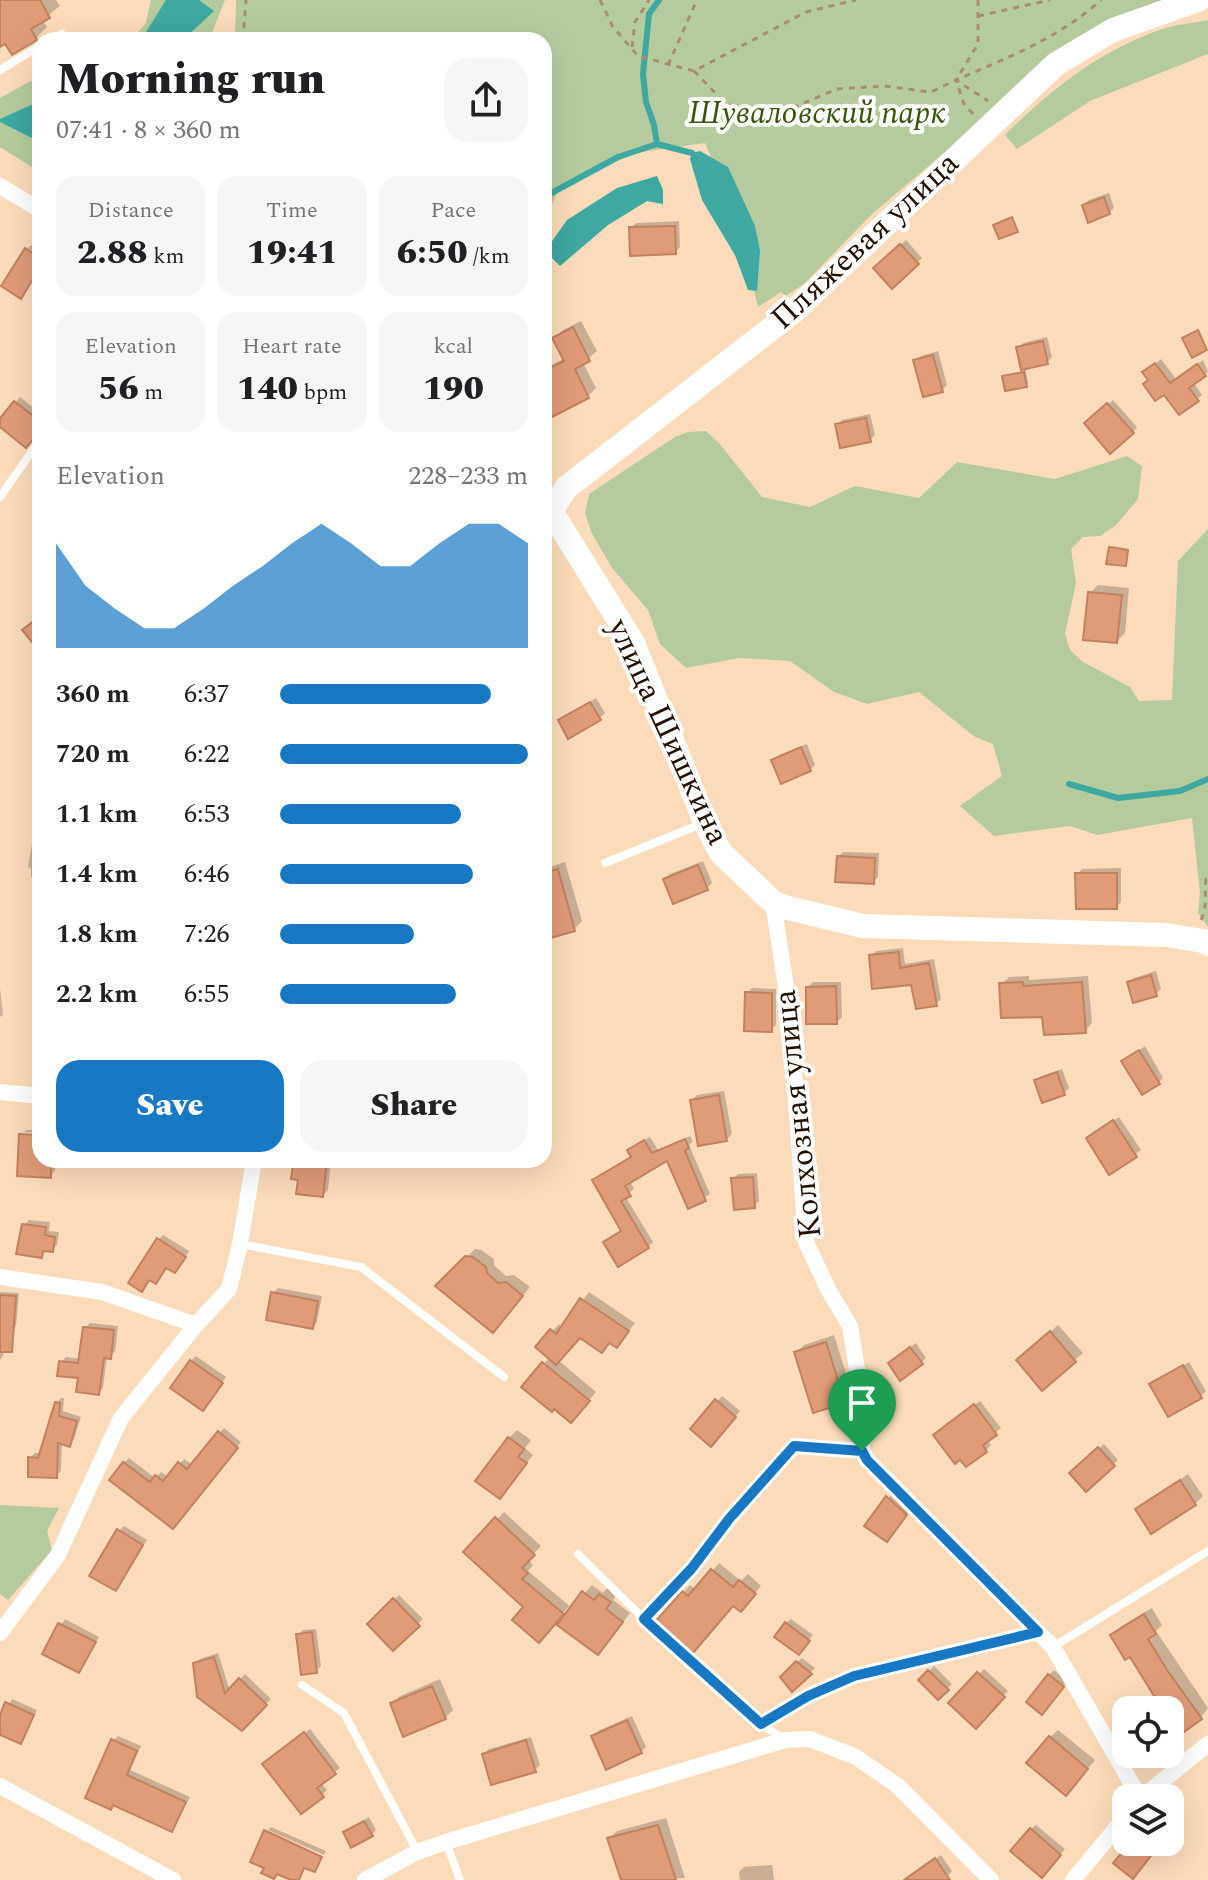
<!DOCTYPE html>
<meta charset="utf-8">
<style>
:root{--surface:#fff;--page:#f6f6f6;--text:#202124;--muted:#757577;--accent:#1878c4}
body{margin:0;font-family:Spectral,serif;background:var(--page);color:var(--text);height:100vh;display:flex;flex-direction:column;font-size:30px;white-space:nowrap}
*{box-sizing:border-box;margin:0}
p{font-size:26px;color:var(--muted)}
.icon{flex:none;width:44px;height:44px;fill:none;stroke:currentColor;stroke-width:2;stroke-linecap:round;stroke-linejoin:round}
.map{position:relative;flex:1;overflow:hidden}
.drawer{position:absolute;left:32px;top:32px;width:520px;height:1136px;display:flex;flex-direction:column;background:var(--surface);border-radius:24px;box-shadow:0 8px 32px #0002}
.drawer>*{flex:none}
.fabs{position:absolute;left:1112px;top:1696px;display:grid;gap:16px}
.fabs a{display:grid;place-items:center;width:72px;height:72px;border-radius:16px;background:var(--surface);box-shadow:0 8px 32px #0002;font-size:40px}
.pin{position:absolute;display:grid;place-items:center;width:68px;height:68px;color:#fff;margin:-82px -34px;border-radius:50% 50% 50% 0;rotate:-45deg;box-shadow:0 0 8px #0007}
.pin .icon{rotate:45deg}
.round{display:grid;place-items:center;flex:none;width:84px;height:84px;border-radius:24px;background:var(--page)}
.headline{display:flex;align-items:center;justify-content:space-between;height:136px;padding:0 24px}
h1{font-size:44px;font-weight:800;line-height:60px}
.stats{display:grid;grid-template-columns:repeat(3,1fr);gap:12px;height:136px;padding:8px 24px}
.stats div{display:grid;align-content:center;border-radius:20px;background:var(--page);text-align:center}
.stats b{font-size:34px;font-weight:800}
.stats small{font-size:22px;font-weight:400}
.stats p{font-size:22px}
.chart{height:224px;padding:16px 24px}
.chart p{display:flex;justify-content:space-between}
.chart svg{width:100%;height:144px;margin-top:8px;fill:var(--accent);opacity:.7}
.cta{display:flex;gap:16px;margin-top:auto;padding:16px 24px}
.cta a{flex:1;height:92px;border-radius:24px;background:var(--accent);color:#fff;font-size:32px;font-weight:800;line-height:92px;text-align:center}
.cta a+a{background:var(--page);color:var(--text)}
ul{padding:0 24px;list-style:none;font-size:26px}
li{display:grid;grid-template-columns:128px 96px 1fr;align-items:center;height:60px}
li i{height:20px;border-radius:10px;background:var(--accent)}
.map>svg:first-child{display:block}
.green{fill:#b5cb9e}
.water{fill:#3ea8a1}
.shadow{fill:#0003}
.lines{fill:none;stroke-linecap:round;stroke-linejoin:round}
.stream{stroke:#3ea8a1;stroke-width:6}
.building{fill:#e09c77;stroke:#c3815e;stroke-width:2}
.path{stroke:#a78d72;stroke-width:3;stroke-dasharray:6 6;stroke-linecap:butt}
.lane{stroke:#fff;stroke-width:8}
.street{stroke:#fff;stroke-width:16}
.secondary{stroke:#fff;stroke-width:24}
.route-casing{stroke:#fff;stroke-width:16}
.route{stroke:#1878c4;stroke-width:10}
.labels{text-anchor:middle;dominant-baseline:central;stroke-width:8;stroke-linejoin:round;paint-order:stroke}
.park-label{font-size:32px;font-style:italic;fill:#39540c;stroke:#fff}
.street-label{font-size:32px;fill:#210f00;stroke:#fff}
</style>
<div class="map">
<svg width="1208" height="1880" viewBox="0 0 1208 1880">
<rect width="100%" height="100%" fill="#fbdbb9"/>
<g class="green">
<path d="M151,0H225L209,40H131L146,23Z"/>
<path d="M236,0H1167L1072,44L872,214L805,283L786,296L781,292L758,307L739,224L705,143L634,153L558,190L544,225V40H235Z"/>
<path d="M1208,20V54L1090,101L1017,149L1005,135C1051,89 1102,49 1165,28C1179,24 1194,23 1208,20Z"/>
<path d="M40,76V172L0,147V98Z"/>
<path d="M706,431L719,443L762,497L810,507L855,486L919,498L957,462L1055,479L1127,456L1142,466L1138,499L1116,525L1100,536L1083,537L1071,549L1076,583L1065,634L1070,650L1083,662L1130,687L1139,701L1172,700L1178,561L1208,529V927L1198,913L1200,893L1192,818L1097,835L1070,826L994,836L960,806L1002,776L993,744L975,737L919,692L867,704L834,692L790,661L739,658L686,668L660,644L648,610L612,568L591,532L585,512L589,494L675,437L688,432Z"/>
<path d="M0,1505L59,1508L47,1531L52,1550L8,1600L0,1594Z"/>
</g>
<g class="water">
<path d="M166,0H199L214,11L183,40H141Z"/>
<path d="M40,101V142L0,122V119Z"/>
<path d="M700,151L728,167L755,226L760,251L757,291L748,290L735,255L702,200L690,159L692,153Z"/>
<path d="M657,176L663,190V204L647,201L608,225L560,266L545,251L567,220L617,188Z"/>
</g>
<g class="shadow">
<path d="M0,0H56L60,6L42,20L47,27L36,38L12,52L6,41L0,44Z"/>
<path d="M1109,193L1114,208L1109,213L1084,205L1089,200Z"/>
<path d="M679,221L680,247L675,252L631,228L636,223Z"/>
<path d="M906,240L922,258L892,286L876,268Z"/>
<path d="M31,245L40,250V267L25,291L26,250Z"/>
<path d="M581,321L597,351L583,363L596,388L588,396L547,417L544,412V369L565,358L555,338L563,330Z"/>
<path d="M1047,337L1052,357L1047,362L1025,367L1028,383L1026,385L1005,377L1024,371L1018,348L1023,343Z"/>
<path d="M938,351L947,385L942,390L916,360L921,356Z"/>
<path d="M1161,359L1176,379L1203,360L1208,372L1194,383L1202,395L1197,399L1164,392L1150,368Z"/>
<path d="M20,397L40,413V429L0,425V421Z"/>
<path d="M1113,400L1137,427L1133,432L1091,419Z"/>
<path d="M870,414L875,435L870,440L837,425L842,420Z"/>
<path d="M1113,546L1129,549L1125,564L1111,548Z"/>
<path d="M1098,585L1129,588L1125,633L1117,641L1090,593Z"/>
<path d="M544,612L549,620L544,626Z"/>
<path d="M596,698L605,713L600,718L560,721Z"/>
<path d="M807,744L815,765L810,770L774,760L779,755Z"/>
<path d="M38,833H40V878L31,877V868L28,867L33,838Z"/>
<path d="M843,852L879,853L878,877L873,882L838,857Z"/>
<path d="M703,861L712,883L707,888L665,879L670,874Z"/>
<path d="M565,862L582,921L574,929L544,938V869Z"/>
<path d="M1121,868V902L1116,907L1077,874L1082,869Z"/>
<path d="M903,948L905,964L934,959L941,999L936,1004L913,983L871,956L876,951Z"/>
<path d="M1156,971L1161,989L1156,994L1129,982L1134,978Z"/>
<path d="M1029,976V980L1088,976L1092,1023L1085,1031L1044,1015L1002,984L1009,977Z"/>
<path d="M813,982H841L842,1017L837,1022L808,987Z"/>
<path d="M0,988L3,1015L0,1017Z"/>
<path d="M752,988L776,989V1025L771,1030L747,993Z"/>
<path d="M1145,1046L1163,1078L1158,1083L1124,1061Z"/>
<path d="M1062,1069L1069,1088L1064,1093L1037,1081L1042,1076Z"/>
<path d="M724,1091L732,1134L727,1139L692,1100L697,1095Z"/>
<path d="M1119,1117L1141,1150L1110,1172L1093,1134Z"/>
<path d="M26,1130H40V1133L24,1132Z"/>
<path d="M23,1133V1136L40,1137V1160H55V1171L50,1176L21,1135Z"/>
<path d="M690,1136L693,1141L689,1145L710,1194L689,1206L668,1158L630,1181L634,1189L625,1196L653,1242L648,1247L606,1242L622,1230L594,1180L633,1156L635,1146L650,1137L658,1150Z"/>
<path d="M331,1160L328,1190L323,1195L300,1178L295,1166L300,1161Z"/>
<path d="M757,1173L759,1201L754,1206L733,1179L738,1174Z"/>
<path d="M29,1220L50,1222L49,1231L59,1232L57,1245L52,1250L48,1249L42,1255L24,1225Z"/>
<path d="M163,1235L189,1251L180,1266H167L150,1278L141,1290L158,1240Z"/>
<path d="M475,1249L481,1250L494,1259V1265L506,1276L514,1275L530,1287L501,1322L438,1286Z"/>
<path d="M278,1288L322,1296L317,1322L312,1327L273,1293Z"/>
<path d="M0,1292L19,1293L16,1326L12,1330L6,1329L3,1356L0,1360Z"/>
<path d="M589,1292L635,1323L617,1346L610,1342L602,1350L580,1335L558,1360L596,1392L579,1413L524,1387L550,1357L538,1347L559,1324L563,1327Z"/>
<path d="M90,1323L118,1326L115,1352L107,1356L103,1388L98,1393L61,1362L66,1357L81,1359L85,1328Z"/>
<path d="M1058,1325L1083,1353L1043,1388L1026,1353Z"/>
<path d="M834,1335L852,1393L844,1401L796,1353L804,1345Z"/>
<path d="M916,1343L926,1358L922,1362L895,1359Z"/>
<path d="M196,1356L226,1377L208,1404L191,1361Z"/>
<path d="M1189,1362L1206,1391L1201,1396L1151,1385Z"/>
<path d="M722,1396L740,1411L716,1439L693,1429Z"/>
<path d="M61,1398H64L63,1411L81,1417L74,1439L69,1444L62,1442L61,1471L56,1476L30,1458L35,1453H41L56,1403Z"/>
<path d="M980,1401L1001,1428L987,1440L991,1445L986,1450L941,1430Z"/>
<path d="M224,1428L241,1442L178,1522L124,1463L129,1458L155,1478L161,1472L169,1477L184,1459L193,1465Z"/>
<path d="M517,1430L531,1440L525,1448L533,1455L500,1497L509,1438Z"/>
<path d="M1104,1444L1118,1460L1086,1489L1072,1473Z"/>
<path d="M1188,1474L1203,1496L1195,1504L1138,1509Z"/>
<path d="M893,1492L910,1510L891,1535L867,1525Z"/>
<path d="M504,1512L541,1546L528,1560L533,1565L528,1571L572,1608L592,1585L603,1593L608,1587L617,1594L613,1600L630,1613L606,1645L569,1606L546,1633L526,1607L466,1552Z"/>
<path d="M124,1526L147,1540L120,1584L119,1531Z"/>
<path d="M719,1563L741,1581L748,1574L761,1586L747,1603L659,1621L690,1585L696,1590Z"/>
<path d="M399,1595L423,1619L393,1648L370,1624Z"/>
<path d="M1152,1608L1162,1625L1156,1631L1208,1708L1201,1717L1170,1740V1710H1148L1144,1705L1155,1695L1130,1654L1112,1635L1120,1627Z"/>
<path d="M65,1619L99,1637L79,1671L45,1653Z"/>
<path d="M791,1619L813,1635L803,1648L786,1623Z"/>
<path d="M316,1629L321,1666L316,1671L298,1635L303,1630Z"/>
<path d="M218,1653L230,1691L245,1674L271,1699L242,1728L195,1664L200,1659Z"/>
<path d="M802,1658L815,1668L793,1690L782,1677Z"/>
<path d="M934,1666L952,1684L938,1697L921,1680Z"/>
<path d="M984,1669L1008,1691L976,1726L951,1703Z"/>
<path d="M1054,1670L1067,1682L1047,1708L1049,1675Z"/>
<path d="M440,1679L453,1710L445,1718L392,1704L400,1696Z"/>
<path d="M12,1699L37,1710L25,1737L20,1742L0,1733V1720Z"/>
<path d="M632,1716L646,1747L641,1752L594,1736L598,1731Z"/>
<path d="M310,1729L340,1768L321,1783L327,1790L322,1795L270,1759Z"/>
<path d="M1058,1730L1095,1760L1074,1785L1050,1737Z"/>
<path d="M118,1736L141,1746L130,1770L190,1797L172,1830L115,1804L111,1807L113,1741Z"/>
<path d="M531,1737L540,1765L535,1770L484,1754L489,1749Z"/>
<path d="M369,1817L376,1830L371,1835L345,1832Z"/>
<path d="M666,1818L685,1878L623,1880L609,1839L617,1831Z"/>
<path d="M1036,1825L1065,1849L1047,1870L1031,1829Z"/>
<path d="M271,1827L326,1851L324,1855L268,1830Z"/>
<path d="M1133,1842H1152L1158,1846L1138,1872Z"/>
<path d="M941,1855L952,1871L948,1876L942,1880H905Z"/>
<path d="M772,1865L774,1880H740L739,1872L744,1867Z"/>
</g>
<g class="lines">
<g class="stream">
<path d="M657,144L692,153"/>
<path d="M544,197L618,157L657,144L654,125L646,102L643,74L649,14L659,0"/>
<path d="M1069,784L1118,798L1180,791L1208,779"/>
</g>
</g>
<g class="building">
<path d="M0,0H40L50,18L31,29L37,40L12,55L5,44L0,47Z"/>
<path d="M1104,197L1110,214L1088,223L1082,205Z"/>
<path d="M1012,217L1018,232L999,239L993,225Z"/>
<path d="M675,226L676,254L630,256L629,227Z"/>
<path d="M900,244L919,264L892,289L873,268Z"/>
<path d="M25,248L40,258V267L21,299L1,286Z"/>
<path d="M573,327L590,361L575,369L589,398L544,421V371L564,361L552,338Z"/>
<path d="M1198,330L1207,350L1192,358L1182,338Z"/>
<path d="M1043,341L1048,364L1021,370L1016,347Z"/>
<path d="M933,355L943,392L923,397L913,360Z"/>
<path d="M1155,363L1170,383L1197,364L1206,376L1189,388L1199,401L1179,415L1164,395L1155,401L1143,384L1148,380L1142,372Z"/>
<path d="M1024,372L1027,387L1005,391L1002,376Z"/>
<path d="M14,401L40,421V431L26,448L0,427V418Z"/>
<path d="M1107,403L1134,433L1110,454L1084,423Z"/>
<path d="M866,418L871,442L840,448L835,424Z"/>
<path d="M1109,547L1128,550L1126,566L1106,564Z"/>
<path d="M1088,592L1122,595L1117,643L1083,640Z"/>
<path d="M40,616V652L22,630Z"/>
<path d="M590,702L601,720L568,739L558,720Z"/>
<path d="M801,747L811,771L781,784L771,760Z"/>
<path d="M837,856L875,858L874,884L835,882Z"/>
<path d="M698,865L708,890L673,904L663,879Z"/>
<path d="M558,869L575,931L544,940V873Z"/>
<path d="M1075,873H1117V909H1076Z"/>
<path d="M899,952L900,968L929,963L937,1006L916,1009L911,985L872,989L869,955Z"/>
<path d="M1151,975L1157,996L1133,1003L1127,982Z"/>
<path d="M1023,982V986L1082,982L1086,1033L1044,1035L1042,1017L1001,1018L999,983Z"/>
<path d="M836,986L837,1024H806V987Z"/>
<path d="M745,992L772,993V1032L744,1031Z"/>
<path d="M1139,1050L1160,1084L1142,1095L1121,1061Z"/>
<path d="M1057,1072L1065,1095L1042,1103L1034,1080Z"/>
<path d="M719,1095L727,1141L698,1146L690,1100Z"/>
<path d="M1113,1120L1137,1157L1109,1175L1086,1138Z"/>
<path d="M19,1134L40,1135V1160H51V1178L17,1176Z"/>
<path d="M685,1139L689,1148L685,1151L706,1201L688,1209L667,1161L625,1186L631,1196L621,1201L649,1248L618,1267L603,1242L621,1231L592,1180L631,1157L627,1150L644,1140L652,1153Z"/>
<path d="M304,1160H327L323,1197L296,1194L298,1180L291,1179L293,1165L303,1166Z"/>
<path d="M753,1177L755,1208L734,1210L731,1178Z"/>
<path d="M22,1224L46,1227L45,1235L55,1237L53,1252L43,1251L42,1258L16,1254Z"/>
<path d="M157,1238L186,1257L175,1273L166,1268L156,1284L149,1280L142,1292L128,1283Z"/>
<path d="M465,1256L473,1257L486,1267L487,1273L498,1283L506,1282L523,1296L493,1333L435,1286Z"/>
<path d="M271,1292L318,1301L313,1329L266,1320Z"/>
<path d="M0,1295L16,1296L12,1352H0Z"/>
<path d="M580,1298L629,1331L617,1348L609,1343L602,1353L580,1338L556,1365L535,1347L550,1329L556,1334Z"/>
<path d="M83,1327L114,1330L111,1359L104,1358L99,1395L76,1392L78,1378L57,1376L59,1361L78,1363Z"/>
<path d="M1050,1331L1076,1362L1042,1391L1016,1360Z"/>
<path d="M826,1342L845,1403L813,1413L794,1352Z"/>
<path d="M910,1347L923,1364L900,1381L888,1363Z"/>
<path d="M190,1360L223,1383L203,1411L170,1388Z"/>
<path d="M542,1362L590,1401L571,1423L554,1409L552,1412L521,1387Z"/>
<path d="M1183,1365L1202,1398L1168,1417L1149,1384Z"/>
<path d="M715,1399L736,1417L711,1447L690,1429Z"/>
<path d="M55,1402L60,1403L59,1416L77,1421L70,1447L58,1443L57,1478L28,1477V1457L38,1458Z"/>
<path d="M974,1404L997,1435L983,1445L987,1452L966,1467L960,1460L955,1464L933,1435Z"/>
<path d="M218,1431L238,1448L173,1529L109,1480L123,1462L150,1482L155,1475L163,1481L178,1462L187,1469Z"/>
<path d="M508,1437L524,1449L518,1457L527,1463L500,1499L475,1481Z"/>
<path d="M1098,1447L1115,1466L1086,1492L1069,1473Z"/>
<path d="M1180,1480L1196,1505L1151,1534L1135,1509Z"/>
<path d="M886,1496L907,1515L887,1542L864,1526Z"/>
<path d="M495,1517L535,1555L522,1568L528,1573L522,1579L564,1614L539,1643L512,1620L523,1607L463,1552Z"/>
<path d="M117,1529L143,1545L116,1591L89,1576Z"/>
<path d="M711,1569L733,1587L739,1580L756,1594L741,1612L733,1606L693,1653L656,1621L682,1591L688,1596Z"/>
<path d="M582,1591L594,1600L599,1594L611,1602L606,1609L623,1622L598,1655L557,1625Z"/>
<path d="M393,1598L420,1626L393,1651L367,1624Z"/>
<path d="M1144,1614L1156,1634L1148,1639L1167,1670L1202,1719L1170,1742V1710H1135L1154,1696L1130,1657L1125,1660L1110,1635Z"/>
<path d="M785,1622L810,1641L799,1655L774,1637Z"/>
<path d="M58,1623L96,1642L79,1673L42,1654Z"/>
<path d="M312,1632L317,1673L301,1675L296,1634Z"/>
<path d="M214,1657L225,1693L239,1678L267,1705L242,1731L197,1697L193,1663Z"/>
<path d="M796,1661L812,1674L792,1692L780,1677Z"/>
<path d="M928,1670L949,1690L938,1700L918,1680Z"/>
<path d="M977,1672L1005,1697L976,1729L948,1703Z"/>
<path d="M1048,1674L1064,1687L1042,1715L1026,1702Z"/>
<path d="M432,1686L446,1719L403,1737L390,1703Z"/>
<path d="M5,1702L34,1715L21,1744L0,1735V1715Z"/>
<path d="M627,1720L642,1753L606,1770L591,1736Z"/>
<path d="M304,1732L336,1774L317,1788L324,1797L301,1814L262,1764Z"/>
<path d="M1049,1736L1088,1769L1066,1796L1026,1763Z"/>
<path d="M111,1739L137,1751L127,1775L186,1802L172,1832L113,1805L111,1810L85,1798Z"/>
<path d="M526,1740L536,1772L491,1785L482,1754Z"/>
<path d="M364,1821L373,1836L351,1848L343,1832Z"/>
<path d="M658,1825L676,1880H621L607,1838Z"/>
<path d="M1030,1828L1061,1855L1042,1878L1010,1851Z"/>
<path d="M264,1830L322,1857L315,1872L304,1868L299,1880H291L277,1874L274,1879L261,1873L264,1868L250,1862Z"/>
<path d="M1131,1842H1142L1154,1852L1133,1879L1113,1863Z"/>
<path d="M935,1858L950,1880H904Z"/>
</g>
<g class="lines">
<g class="path">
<path d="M600,0L613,27L638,56L694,71L806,12L856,0"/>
<path d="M978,0V44L956,80L988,101"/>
<path d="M978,16L1050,0"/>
<path d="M243,40L246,0"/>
<path d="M632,47L635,22L649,0"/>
<path d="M668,65L697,0"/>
<path d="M694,71L724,102L759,122L837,89L884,86L931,92L956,80"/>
<path d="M973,114L964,104L956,80C1007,58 1059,38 1101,0"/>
<path d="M1201,920C1208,906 1204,894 1206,879H1208"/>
</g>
<g class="lane">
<path d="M51,40L62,34"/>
<path d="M0,70L40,46"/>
<path d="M0,497L40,440"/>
<path d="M605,863L701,824"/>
<path d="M240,1244L361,1267L504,1377"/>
<path d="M578,1554L644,1619L761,1724L784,1739"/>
<path d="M644,1619L692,1568L729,1519L794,1446L862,1451"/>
<path d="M1053,1647L1208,1551"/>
<path d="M302,1685L344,1713L417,1851"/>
<path d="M761,1724L808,1696L854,1676L1037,1633"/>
<path d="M446,1842L460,1880"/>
</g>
<g class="street">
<path d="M0,186L40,210"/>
<path d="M773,902L790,1014L806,1242L829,1291L850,1326L864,1411L862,1451L867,1460L1053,1647L1140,1798"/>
<path d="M0,1092L40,1096"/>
<path d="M0,1277L102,1292L196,1325"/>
<path d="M0,1633L58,1555L121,1418L196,1325L229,1289L240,1244L254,1160"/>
<path d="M0,1786L173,1880"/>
<path d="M1141,1798L1208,1744"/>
<path d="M365,1880L417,1852L446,1842L785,1740L810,1739L856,1757L898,1786L991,1880"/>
<path d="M1073,1880L1126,1816"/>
</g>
<path class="secondary" d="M1198,0L1113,30L1056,64L794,311L566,488L551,511L633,643L705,822L721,853L773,902L784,907L863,926L1166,935L1203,941L1208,944"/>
</g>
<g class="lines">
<g class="route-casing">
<path id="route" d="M794,1446L862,1451L867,1460L1038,1632L854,1676L808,1696L761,1724L644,1619L692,1568L729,1519Z"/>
</g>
<use href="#route" class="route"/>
</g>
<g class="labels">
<g class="park-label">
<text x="817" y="113">Шуваловский парк</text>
</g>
<g class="street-label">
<text transform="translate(865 241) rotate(-43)">Пляжевая улица</text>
<text transform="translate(668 732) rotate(65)">улица Шишкина</text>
<text transform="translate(798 1114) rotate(-96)">Колхозная улица</text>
</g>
</g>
</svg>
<div class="fabs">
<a><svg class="icon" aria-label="locate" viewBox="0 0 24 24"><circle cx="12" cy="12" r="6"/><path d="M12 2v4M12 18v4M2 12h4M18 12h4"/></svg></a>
<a><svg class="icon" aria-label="layers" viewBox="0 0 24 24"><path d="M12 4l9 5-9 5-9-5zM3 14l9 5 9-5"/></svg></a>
</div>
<div class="pin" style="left:862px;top:1451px;background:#1e9e55"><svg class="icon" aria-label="arrive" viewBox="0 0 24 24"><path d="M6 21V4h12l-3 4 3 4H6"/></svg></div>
<section class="drawer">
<div class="headline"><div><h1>Morning run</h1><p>07:41 · 8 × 360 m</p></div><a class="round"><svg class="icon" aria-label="share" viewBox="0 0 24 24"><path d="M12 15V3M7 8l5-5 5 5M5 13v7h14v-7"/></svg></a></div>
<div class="stats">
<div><p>Distance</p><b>2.88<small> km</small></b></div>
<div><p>Time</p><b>19:41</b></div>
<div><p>Pace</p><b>6:50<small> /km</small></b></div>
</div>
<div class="stats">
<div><p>Elevation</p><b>56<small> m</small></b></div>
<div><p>Heart rate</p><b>140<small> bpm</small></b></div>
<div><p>kcal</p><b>190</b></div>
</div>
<div class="chart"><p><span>Elevation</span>228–233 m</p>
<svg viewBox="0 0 160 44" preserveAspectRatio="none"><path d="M0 44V12L10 25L20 32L30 38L40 38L50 32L60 25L70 19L80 12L90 6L100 12L110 19L120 19L130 12L140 6L150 6L160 12V44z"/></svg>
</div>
<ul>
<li><b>360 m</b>6:37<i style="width:85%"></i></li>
<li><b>720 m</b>6:22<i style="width:100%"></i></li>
<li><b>1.1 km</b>6:53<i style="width:73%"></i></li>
<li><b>1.4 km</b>6:46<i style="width:78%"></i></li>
<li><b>1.8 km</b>7:26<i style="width:54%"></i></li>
<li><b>2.2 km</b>6:55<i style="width:71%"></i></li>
</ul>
<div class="cta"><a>Save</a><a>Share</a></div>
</section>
</div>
